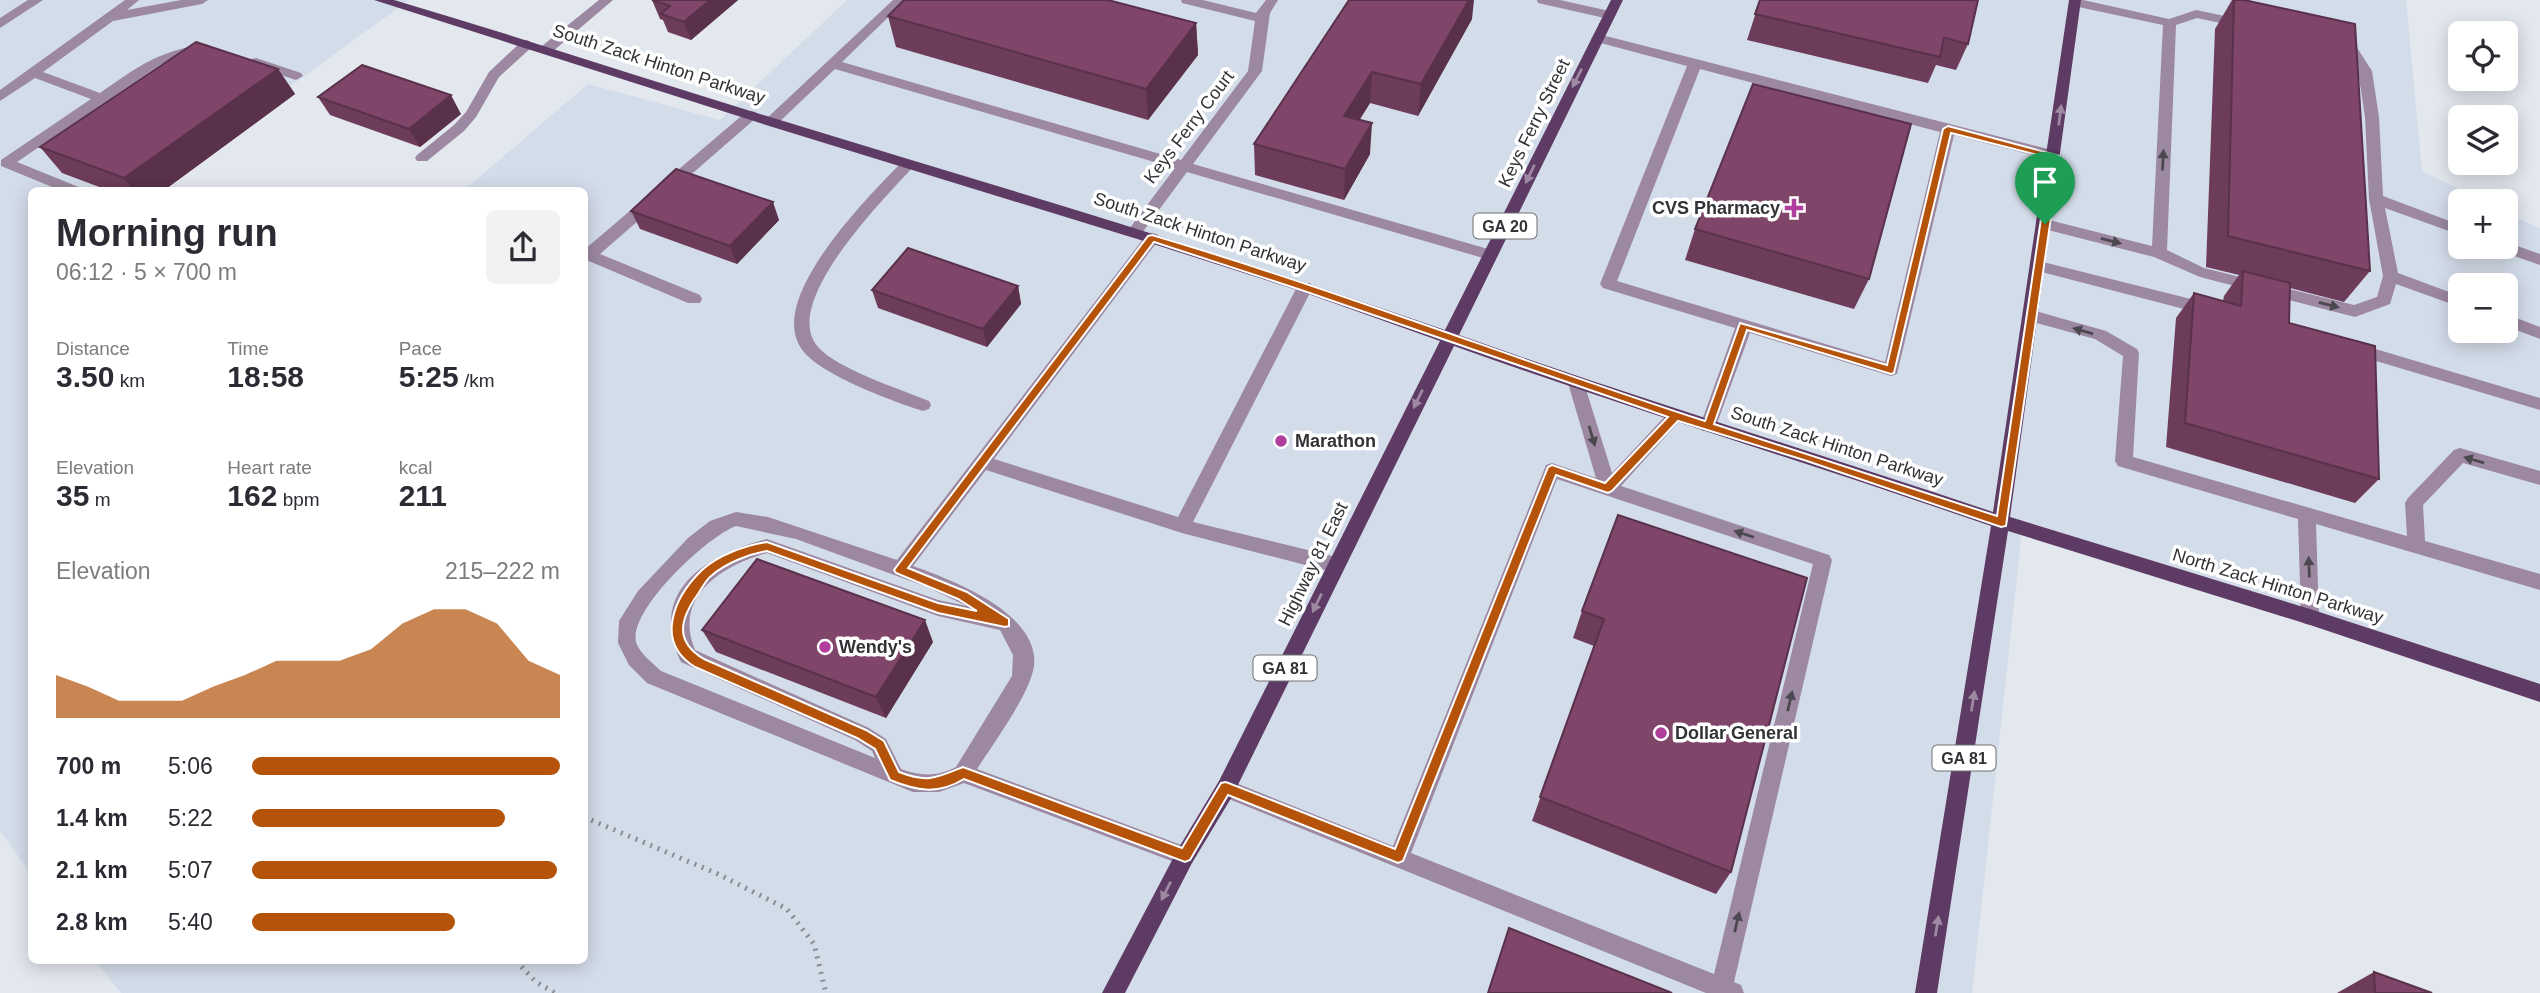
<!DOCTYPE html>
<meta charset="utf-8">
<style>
:root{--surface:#fff;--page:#f2f2f3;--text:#2b2b33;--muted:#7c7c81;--accent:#b45309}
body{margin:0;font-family:Helvetica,sans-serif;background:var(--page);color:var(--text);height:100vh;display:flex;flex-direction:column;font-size:26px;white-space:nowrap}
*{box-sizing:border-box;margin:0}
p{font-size:23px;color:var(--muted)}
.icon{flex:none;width:38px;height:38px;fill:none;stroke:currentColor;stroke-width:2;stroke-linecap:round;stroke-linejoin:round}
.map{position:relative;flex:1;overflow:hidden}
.side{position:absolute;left:28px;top:187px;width:560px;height:777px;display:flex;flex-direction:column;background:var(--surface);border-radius:10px;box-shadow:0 4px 18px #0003}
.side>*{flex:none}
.buttons{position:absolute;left:2448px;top:21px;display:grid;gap:14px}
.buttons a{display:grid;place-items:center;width:70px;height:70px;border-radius:10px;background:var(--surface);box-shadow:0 4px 18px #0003;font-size:35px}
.pin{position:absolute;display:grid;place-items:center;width:60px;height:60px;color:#fff;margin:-72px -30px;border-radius:50% 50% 50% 0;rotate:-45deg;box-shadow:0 0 7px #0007}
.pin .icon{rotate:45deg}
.round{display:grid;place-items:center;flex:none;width:74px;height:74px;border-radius:10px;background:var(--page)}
.head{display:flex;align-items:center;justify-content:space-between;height:119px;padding:0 28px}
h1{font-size:38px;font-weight:600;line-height:52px}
.stats{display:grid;grid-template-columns:repeat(3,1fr);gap:10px;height:119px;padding:7px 28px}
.stats div{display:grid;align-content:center}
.stats b{font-size:30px;font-weight:600}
.stats small{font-size:19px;font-weight:400}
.stats p{font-size:19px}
.chart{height:196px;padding:14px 28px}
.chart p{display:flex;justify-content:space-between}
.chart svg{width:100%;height:126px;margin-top:7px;fill:var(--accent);opacity:.7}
ul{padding:0 28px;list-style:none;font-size:23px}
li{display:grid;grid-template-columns:112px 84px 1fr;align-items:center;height:52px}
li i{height:18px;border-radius:9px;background:var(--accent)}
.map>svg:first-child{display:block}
.built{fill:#d3dce9;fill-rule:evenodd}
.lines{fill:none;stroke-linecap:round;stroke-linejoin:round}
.path{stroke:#8a8d92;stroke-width:5;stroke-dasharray:2 6;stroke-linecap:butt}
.minor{fill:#9c88a0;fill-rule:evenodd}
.major{fill:#5e3b64;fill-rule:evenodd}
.wall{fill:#6d3c5a}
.shaded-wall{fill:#59314a}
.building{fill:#7f4669;stroke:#59314a;stroke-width:2}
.oneway{fill:#9e89a2}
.oneway2{fill:#4c4850}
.route{fill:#b45309;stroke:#fff;stroke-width:2;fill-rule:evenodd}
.poi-dot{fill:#b03f9b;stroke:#fff;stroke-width:2.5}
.labels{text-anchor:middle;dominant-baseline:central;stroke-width:7;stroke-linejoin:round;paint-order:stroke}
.shield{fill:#fff;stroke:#6f7072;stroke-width:2}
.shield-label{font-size:16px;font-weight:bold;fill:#313336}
.street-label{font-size:18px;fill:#313336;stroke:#fff}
.poi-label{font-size:18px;font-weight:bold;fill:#313336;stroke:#fff;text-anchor:start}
</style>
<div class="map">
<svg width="2540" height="993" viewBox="0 0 2540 993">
<rect width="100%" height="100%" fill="#e3e7ee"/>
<g class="built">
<path d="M0,0H409L146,191H32L31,874L0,831Z"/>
<path d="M847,0H2406L2422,171L2484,201H2460V247H2506V212L2540,229V688L2023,520L1972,993H121L96,961H584V191H463L588,84L720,120ZM2460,285H2506V331H2460Z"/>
</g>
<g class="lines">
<g class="path">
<path d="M584,817L718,874L787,909L814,944L826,993"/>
<path d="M516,961L536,982L555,993"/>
</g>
<g class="minor">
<path d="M28,0H43L0,28V18Z"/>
<path d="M125,0H139L127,10L181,0H208L202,4L113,21L43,72L100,93C139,66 158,51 206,44L213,48L211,51L181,56L161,64L17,162L81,188L83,191H62L1,166V160L91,99L35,78L0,101V90Z"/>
<path d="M599,0H613L552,52H542V46Z"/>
<path d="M893,0H906L842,62L1181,160L1248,71L1255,21L1182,3L1181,0H1203L1256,13L1266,0H1278L1270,13L1262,71L1193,164L1495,251L1498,255L1490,260L1187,172L1139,237L1134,238L1126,233L1175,168L835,69L776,125H766V119Z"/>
<path d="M1537,0H1560L1614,12L1616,15L1609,19L1538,3Z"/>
<path d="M2069,0H2083L2169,19L2196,10L2249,21L2251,24L2244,28L2197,18L2176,25L2167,250L2204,268L2354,305L2377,297L2383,276L2369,199L2365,117L2358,71L2344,49L2333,44L2340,40L2354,43L2372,71L2379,117L2383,196L2460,225V235L2385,208L2398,273L2460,296V307L2396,284L2390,304L2355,317L2200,277L2154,257L2040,228L2038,224L2045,219L2152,246L2163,25L2069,5Z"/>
<path d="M1598,34L2055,151L2062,156L2055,161L1954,135L1897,374L1891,376L1750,333L1716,426L1714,431H1702L1700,426L1735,328L1603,288L1600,284L1687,66L1593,41L1591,38ZM1700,69L1940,132L1885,362L1617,281Z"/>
<path d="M527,40L534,44L532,47L499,77L476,117L464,131L427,161H417L415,158L417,155L454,125L466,112L489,72L522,41Z"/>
<path d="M256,58L301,73L303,76L296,80L251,65V59Z"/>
<path d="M751,111L756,112V118L600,254L700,295L702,299L700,303H688L584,259V250L746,112Z"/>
<path d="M908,159L915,164L913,167C885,198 779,303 818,347C837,369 900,389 929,401L931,405L929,409L923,411C894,402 822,375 804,352C761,302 870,195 903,161Z"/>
<path d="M1152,233L1157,234L1160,238L1157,242L994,459L1178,517L1297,287L1300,283H1310L1313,287L1193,522L1336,557L1342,560L1345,565L1342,570L1336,573L1182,533L986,470L913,566C952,580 1040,613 1034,666C1030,694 993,744 977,769L1192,849L1195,856L1192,863L1185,866L964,783L939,792H913L647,683L629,665L618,643L619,621L638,591L688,538L710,521L736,512L768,517L897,560L1147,234ZM736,526L796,539L927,587L967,606L938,600L767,539C706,555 647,591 681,662L855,740L872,751L875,758L661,671C653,663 639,653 636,642C629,609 708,536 736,526ZM767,553L938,616L1000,630L1013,655L1012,676L956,767C937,777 920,776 901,769L886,739L869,728L695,650C673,597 721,566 767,553Z"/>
<path d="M2506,242L2540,254V265L2500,251L2498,247H2506Z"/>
<path d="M2039,261L2207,303L2215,309L2207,315L2034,270L2031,266Z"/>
<path d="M2032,310L2106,331L2137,349L2139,353L2133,457L2407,536L2405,503L2408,498L2454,450L2460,448L2540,471V485L2463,463L2423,505L2425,541L2540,574V590L2316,524L2319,617L2317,623L2310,625L2303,623L2301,617L2298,519L2118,466L2115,461L2123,356L2095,339L2026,320L2024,316L2026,312Z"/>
<path d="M2506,314L2540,327V339L2506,326Z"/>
<path d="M2352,342L2540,398V410L2346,352L2344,348L2346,344Z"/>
<path d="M1576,377L1584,383L1612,473L1670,411H1682L1684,416L1621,486L1829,555L1832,560L1734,982L1741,985L1744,993H1706L1219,795L1216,788L1219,781L1226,779L1393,846L1546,465L1552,463L1596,478L1568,383ZM1557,479L1813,564L1714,974L1411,853Z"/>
</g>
<path class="major" d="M374,0H394C523,38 651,81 780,120C1002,188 1225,253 1445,330L1611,0H1623L1459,335C1636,398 1815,452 1993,512L2069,0H2081L2010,517L2310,609L2540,684V702L2310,625L2008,531L1937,993H1915L1991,526C1812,464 1631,409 1454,346L1233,795L1192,863L1125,993H1102L1178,849L1219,781L1440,341L1300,291L1147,242L766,125Z"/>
</g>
<g class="wall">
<path d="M652,0H738L691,40L668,32L663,20L660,19Z"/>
<path d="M1349,0L1472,19L1418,116L1370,103L1359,120L1370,154L1344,200L1255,175L1254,144Z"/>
<path d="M1760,0L1968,44L1956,70L1936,65L1928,83L1747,40Z"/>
<path d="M2232,0H2244L2370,271L2344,302L2290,288L2289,323L2379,479L2355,503L2166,447L2176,318L2194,293L2223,301L2224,296L2239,275L2206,267L2215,29Z"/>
<path d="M888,16L1196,23L1198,55L1148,120L896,47Z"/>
<path d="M278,69L295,94L163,191H110L62,173L40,147Z"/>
<path d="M318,97L461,114L420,147L330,115Z"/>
<path d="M631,211L779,220L737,264L640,229Z"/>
<path d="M1695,229L1869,279L1854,309L1685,260Z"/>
<path d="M1018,286L1021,304L987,347L878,308L872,290Z"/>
<path d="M1618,515L1731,872L1716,894L1532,821L1594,646L1573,638L1582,611Z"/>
<path d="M702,630L933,642L886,718L716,652Z"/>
<path d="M2374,972L2432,993H2337Z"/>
</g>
<g class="shaded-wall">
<path d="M710,0H738L691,40L684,22Z"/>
<path d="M1469,0H1474L1472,19L1418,116L1421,84Z"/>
<path d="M1196,23L1198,55L1148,120L1146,89Z"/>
<path d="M278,69L295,94L163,191H134L124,178Z"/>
<path d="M1372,72L1370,103L1343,147L1344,116Z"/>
<path d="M451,95L461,114L420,147L409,129Z"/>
<path d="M1372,123L1370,154L1344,200L1345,169Z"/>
<path d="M773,202L779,220L737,264L730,246Z"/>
<path d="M1018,286L1021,304L987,347L983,329Z"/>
<path d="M925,620L933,642L886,718L876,697Z"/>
</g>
<g class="building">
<path d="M652,0H710L684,22L661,14L670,6Z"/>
<path d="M904,0H1108L1196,23L1146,89L888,16Z"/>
<path d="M1349,0H1469L1421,84L1372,72L1344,116L1372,123L1345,169L1254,144Z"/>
<path d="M1760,0H1978L1968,44L1944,38L1940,57L1755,14Z"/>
<path d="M2234,0H2244L2355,24L2370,271L2228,236Z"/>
<path d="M196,42L278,69L124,178L40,147Z"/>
<path d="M362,65L451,95L409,129L318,97Z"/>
<path d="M1753,84L1911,124L1869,279L1695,229Z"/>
<path d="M676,169L773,202L730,246L631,211Z"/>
<path d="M908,248L1018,286L983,329L872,290Z"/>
<path d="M2243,271L2290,283L2289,323L2375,346L2379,479L2185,423L2194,293L2241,306Z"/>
<path d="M1618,515L1807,578L1731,872L1540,797L1604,619L1582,611Z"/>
<path d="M757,559L925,620L876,697L702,630Z"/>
<path d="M1509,928L1672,993H1488Z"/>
<path d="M2374,972L2432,993H2375Z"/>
</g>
<defs><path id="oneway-solid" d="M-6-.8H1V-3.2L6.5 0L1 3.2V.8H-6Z" transform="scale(1.75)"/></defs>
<g class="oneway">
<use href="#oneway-solid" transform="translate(1577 78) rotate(117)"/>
<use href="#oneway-solid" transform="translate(2060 115) rotate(-83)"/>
<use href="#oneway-solid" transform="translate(1530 174) rotate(116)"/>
<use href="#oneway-solid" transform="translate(1418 399) rotate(116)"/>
<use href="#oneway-solid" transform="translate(1317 603) rotate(116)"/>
<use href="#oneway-solid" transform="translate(1973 701) rotate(-81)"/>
<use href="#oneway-solid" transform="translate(1166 891) rotate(117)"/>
<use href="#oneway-solid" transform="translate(1937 926) rotate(-81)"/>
</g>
<g class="oneway2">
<use href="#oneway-solid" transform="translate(2163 160) rotate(-87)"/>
<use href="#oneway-solid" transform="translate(2111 241) rotate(14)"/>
<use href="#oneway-solid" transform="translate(2329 305) rotate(14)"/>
<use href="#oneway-solid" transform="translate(2083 331) rotate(-164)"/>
<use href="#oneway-solid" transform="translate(1592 436) rotate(73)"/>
<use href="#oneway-solid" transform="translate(2474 460) rotate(-164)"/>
<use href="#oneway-solid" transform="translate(1744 534) rotate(-162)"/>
<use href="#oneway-solid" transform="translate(2309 567) rotate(-92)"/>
<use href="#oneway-solid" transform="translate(1790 701) rotate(-77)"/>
<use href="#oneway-solid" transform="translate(1737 922) rotate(-77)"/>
</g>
<path class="route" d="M1948,126L2060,156L2006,526L2001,527L1804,460L1678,421L1612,491L1608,493L1556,475L1403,861L1398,863L1228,795L1190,860L1185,862L964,779C938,795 917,791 890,780L875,749L857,738L695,667C654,642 674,597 702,570C718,555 746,545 767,542L938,603L977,611L958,599L896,573L894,570L1148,236L1152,235C1338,290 1520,361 1705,421L1740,323L1887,365L1943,129ZM1951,133L2050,158L1997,516L1714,424L1747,330L1891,374L1894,373ZM1154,242L1301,290L1668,417L1605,483L1552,465L1548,467L1395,849L1226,782L1221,783L1182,848L963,767C936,778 928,783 899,772L884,741L866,730L704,659C674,641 680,619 698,594C702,588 706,580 711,576C726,563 749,554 767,551L938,613L1005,627L1009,626V619L967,592L908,568Z"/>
<g class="poi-dot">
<path d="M1790.5 197.5h7v7h7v7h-7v7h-7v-7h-7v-7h7z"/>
<circle cx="1281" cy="441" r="7"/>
<circle cx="825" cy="647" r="7"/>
<circle cx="1661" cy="733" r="7"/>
</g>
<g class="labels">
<g class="shield">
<rect x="1473.5" y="213.5" width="63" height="25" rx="5"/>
<rect x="1253.5" y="655.5" width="63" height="25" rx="5"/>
<rect x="1932.5" y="745.5" width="63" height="25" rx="5"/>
</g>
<g class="shield-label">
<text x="1505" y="226">GA 20</text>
<text x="1285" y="668">GA 81</text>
<text x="1964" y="758">GA 81</text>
</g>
<g class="street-label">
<text transform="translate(659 64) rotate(18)">South Zack Hinton Parkway</text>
<text transform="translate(1534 123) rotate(-64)">Keys Ferry Street</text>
<text transform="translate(1189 127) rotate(-53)">Keys Ferry Court</text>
<text transform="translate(1200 232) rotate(18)">South Zack Hinton Parkway</text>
<text transform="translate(1837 446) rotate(18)">South Zack Hinton Parkway</text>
<text transform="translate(1313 564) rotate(-64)">Highway 81 East</text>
<text transform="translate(2278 586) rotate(17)">North Zack Hinton Parkway</text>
</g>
<g class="poi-label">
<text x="1780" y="208" text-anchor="end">CVS Pharmacy</text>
<text x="1295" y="441">Marathon</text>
<text x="839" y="647">Wendy's</text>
<text x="1675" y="733">Dollar General</text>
</g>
</g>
</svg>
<div class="buttons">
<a><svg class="icon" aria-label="locate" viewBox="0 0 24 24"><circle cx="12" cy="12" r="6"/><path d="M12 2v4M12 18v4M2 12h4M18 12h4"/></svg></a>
<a><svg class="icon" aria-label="layers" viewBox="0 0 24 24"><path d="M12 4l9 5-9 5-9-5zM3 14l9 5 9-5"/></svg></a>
<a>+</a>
<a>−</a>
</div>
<div class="pin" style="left:2045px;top:224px;background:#1e9e55"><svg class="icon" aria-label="arrive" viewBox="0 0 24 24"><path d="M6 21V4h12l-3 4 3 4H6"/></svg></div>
<section class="side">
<div class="head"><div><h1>Morning run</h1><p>06:12 · 5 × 700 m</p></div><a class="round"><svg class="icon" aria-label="share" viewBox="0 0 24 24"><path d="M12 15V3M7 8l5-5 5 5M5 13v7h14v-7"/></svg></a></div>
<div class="stats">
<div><p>Distance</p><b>3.50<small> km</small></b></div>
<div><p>Time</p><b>18:58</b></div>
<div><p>Pace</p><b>5:25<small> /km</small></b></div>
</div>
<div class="stats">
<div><p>Elevation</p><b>35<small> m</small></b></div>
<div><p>Heart rate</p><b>162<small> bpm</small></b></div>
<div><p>kcal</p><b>211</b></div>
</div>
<div class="chart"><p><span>Elevation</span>215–222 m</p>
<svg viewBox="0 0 160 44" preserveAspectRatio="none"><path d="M0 44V29L10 33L20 38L30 38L40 38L50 33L60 29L70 24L80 24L90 24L100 20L110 11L120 6L130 6L140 11L150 24L160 29V44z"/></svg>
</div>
<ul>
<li><b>700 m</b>5:06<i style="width:100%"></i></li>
<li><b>1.4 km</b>5:22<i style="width:82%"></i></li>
<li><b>2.1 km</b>5:07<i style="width:99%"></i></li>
<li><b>2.8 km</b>5:40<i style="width:66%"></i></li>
</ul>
</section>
</div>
